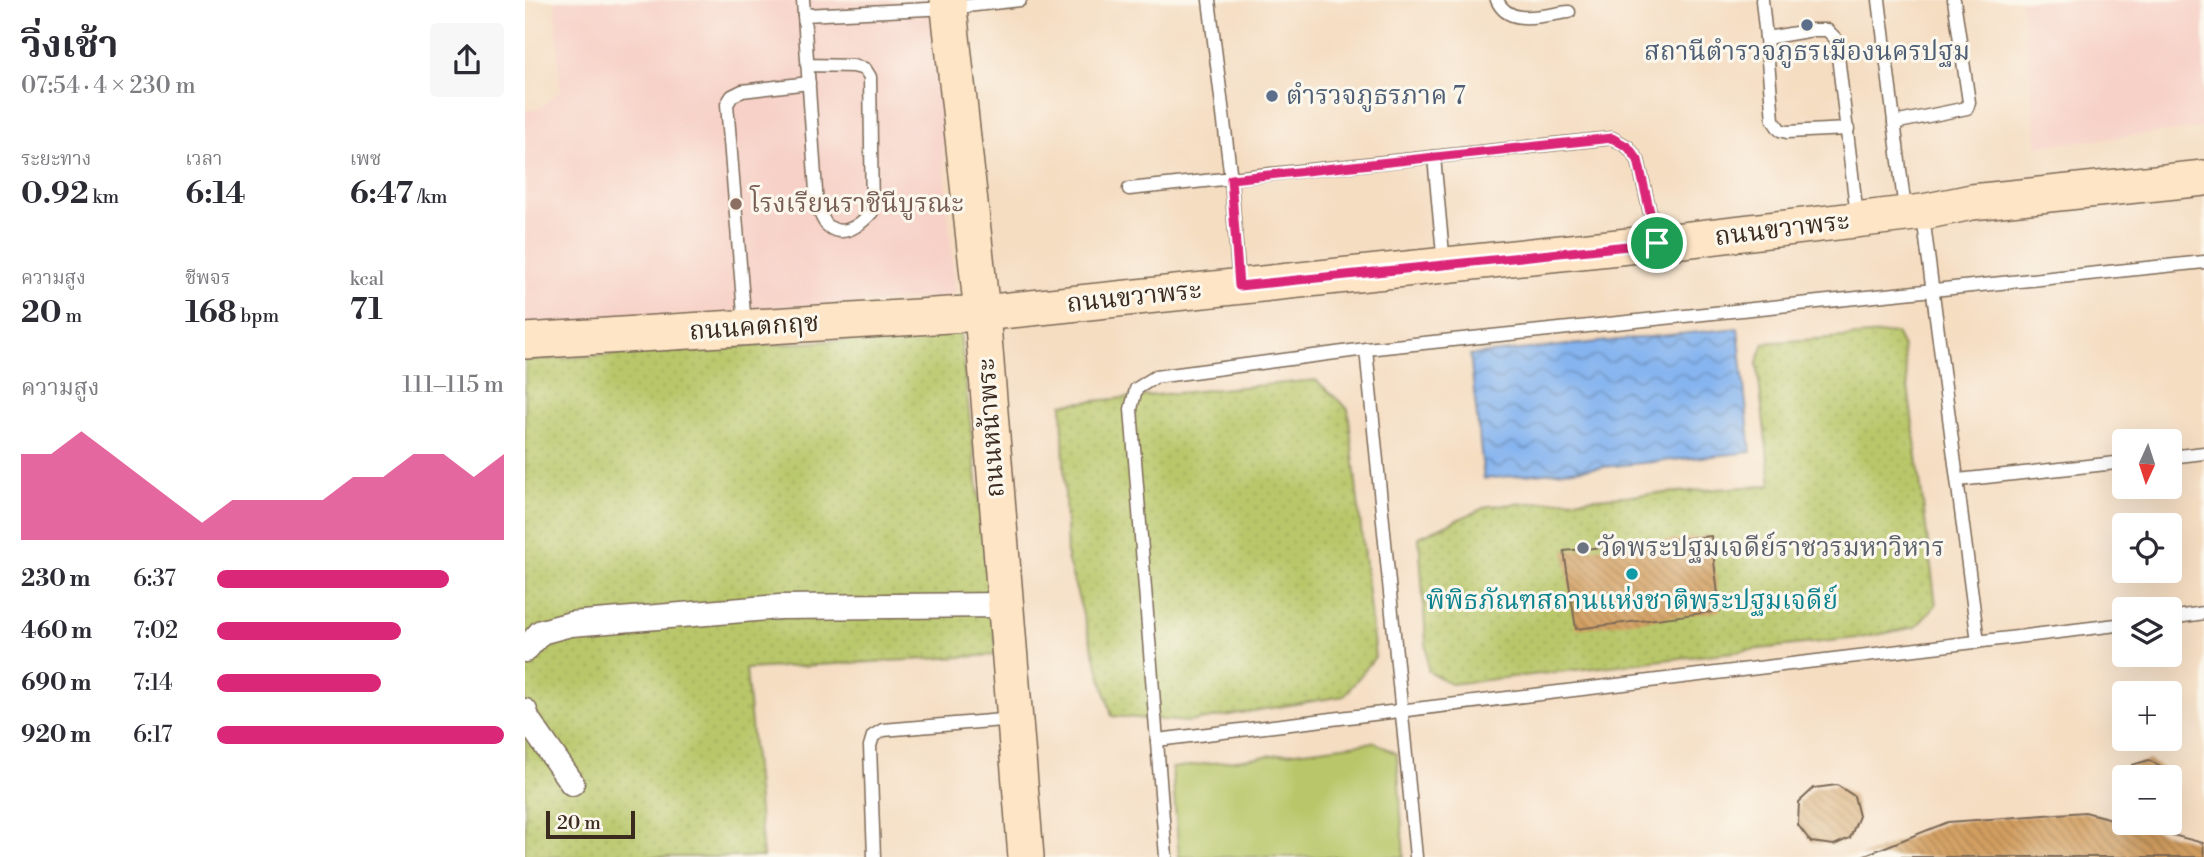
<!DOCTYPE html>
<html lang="th">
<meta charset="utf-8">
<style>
:root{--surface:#fff;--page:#f7f7f7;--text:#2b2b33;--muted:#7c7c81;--accent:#db2777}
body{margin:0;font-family:"Libre Bodoni","Noto Serif Thai",serif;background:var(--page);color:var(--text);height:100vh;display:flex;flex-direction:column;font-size:26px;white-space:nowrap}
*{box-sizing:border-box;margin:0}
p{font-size:23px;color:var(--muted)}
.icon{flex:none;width:38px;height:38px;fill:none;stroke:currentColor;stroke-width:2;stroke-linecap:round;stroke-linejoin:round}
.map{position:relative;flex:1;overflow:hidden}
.side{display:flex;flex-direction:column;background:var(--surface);width:525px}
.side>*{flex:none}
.needle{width:46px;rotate:183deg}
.buttons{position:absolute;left:1587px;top:429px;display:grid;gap:14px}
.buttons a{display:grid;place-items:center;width:70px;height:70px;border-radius:7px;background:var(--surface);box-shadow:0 7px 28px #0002;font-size:35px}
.scale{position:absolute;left:21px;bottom:18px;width:89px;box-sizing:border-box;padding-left:7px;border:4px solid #3b2a1e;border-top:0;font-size:19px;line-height:24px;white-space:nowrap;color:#3b2a1e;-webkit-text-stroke:5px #fbf7ec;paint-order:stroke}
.pin{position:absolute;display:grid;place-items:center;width:60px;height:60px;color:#fff;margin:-30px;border:4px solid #fff;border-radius:50%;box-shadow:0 2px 7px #0007}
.round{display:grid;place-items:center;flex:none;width:74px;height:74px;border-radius:7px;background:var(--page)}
.headline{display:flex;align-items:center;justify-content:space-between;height:119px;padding:0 21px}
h1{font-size:38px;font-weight:700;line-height:52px}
.metrics{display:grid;grid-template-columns:repeat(3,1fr);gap:10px;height:119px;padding:7px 21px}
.metrics div{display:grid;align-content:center}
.metrics b{font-size:30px;font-weight:700}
.metrics small{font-size:19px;font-weight:400}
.metrics p{font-size:19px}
.chart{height:196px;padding:14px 21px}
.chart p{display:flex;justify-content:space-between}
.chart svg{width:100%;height:126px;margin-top:7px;fill:var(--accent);opacity:.7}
ul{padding:0 21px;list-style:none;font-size:23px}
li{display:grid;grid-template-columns:112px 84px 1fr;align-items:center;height:52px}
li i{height:18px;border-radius:9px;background:var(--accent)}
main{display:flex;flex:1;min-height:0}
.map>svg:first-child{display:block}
.built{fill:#f7d1c7}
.grass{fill:#b9c76a;stroke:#7a7844;stroke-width:2}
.garden{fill:url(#garden-dots);stroke:#7a7844;stroke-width:2}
.water{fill:url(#water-waves);stroke:#606f86;stroke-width:2}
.building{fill:url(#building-back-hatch)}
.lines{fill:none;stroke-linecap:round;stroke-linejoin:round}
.lane-casing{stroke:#7c6957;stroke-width:15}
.street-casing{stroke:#7c6957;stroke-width:27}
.secondary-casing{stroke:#7c6957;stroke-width:38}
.lane{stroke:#fff;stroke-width:12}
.street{stroke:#fff;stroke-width:24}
.secondary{stroke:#fee5c5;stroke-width:35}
.route-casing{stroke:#fff;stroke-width:14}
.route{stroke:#db2777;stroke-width:9}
.service-dot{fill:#5c6f8a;stroke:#fbf7ec;stroke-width:2.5}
.education-dot{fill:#8d6e63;stroke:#fbf7ec;stroke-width:2.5}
.worship-dot{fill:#6b7280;stroke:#fbf7ec;stroke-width:2.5}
.culture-dot{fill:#0f9aa8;stroke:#fbf7ec;stroke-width:2.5}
.labels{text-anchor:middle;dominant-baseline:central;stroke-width:6;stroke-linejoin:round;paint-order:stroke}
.service-label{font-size:26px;fill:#4e5e75;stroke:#fbf7ec}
.education-label{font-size:26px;fill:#785e54;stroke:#fbf7ec;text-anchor:start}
.street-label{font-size:26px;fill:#3b2a1e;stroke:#fbf7ec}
.worship-label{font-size:26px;fill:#5b616d;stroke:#fbf7ec;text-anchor:start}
.culture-label{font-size:26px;fill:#0d838f;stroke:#fbf7ec}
</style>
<main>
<section class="side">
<div class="headline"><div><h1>วิ่งเช้า</h1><p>07:54 · 4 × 230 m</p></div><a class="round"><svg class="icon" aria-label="share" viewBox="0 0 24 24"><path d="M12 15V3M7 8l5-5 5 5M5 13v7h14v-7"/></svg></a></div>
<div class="metrics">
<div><p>ระยะทาง</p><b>0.92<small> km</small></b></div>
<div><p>เวลา</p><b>6:14</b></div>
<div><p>เพซ</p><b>6:47<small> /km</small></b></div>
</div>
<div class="metrics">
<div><p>ความสูง</p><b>20<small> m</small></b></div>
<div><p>ชีพจร</p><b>168<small> bpm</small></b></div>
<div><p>kcal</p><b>71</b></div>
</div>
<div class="chart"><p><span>ความสูง</span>111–115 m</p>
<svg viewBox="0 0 160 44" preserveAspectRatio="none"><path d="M0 44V14L10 14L20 6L30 14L40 22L50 30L60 38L70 30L80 30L90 30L100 30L110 22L120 22L130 14L140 14L150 22L160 14V44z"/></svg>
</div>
<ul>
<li><b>230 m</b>6:37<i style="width:81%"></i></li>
<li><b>460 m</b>7:02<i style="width:64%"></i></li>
<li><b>690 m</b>7:14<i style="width:57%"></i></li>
<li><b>920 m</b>6:17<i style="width:100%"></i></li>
</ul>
</section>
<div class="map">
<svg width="1679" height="857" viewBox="0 0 1679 857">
<defs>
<pattern id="garden-dots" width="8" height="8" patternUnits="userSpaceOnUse" patternTransform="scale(1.75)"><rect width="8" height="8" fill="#b9c76a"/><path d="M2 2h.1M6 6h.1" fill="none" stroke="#a0ab5b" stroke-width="1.8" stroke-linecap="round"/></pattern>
<pattern id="water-waves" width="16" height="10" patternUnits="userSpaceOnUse" patternTransform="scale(1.75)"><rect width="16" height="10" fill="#85b4ef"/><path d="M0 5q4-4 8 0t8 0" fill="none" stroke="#6e93c1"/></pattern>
<pattern id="building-back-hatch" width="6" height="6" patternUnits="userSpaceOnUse" patternTransform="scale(1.75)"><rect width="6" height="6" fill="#d39f60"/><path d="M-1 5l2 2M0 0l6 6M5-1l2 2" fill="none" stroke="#ac824f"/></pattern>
</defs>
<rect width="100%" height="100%" fill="#fbf7ec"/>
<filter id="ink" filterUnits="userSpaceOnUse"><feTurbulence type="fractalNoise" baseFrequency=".0143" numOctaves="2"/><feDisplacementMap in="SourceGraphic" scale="14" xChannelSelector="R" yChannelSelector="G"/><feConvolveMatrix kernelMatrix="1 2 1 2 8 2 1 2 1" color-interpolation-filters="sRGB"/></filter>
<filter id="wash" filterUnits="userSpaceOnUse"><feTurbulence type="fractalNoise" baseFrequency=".00686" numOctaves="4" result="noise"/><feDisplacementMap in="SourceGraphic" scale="28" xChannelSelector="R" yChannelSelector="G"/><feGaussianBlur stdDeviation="1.57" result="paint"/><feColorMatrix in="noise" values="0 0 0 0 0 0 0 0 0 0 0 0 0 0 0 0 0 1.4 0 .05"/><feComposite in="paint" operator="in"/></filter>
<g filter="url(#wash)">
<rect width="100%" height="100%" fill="#f5ddc2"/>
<g class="built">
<path d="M30,0H407L430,297L3,325L0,323V111L15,109L35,90Z"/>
<path d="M1496,0H1679V128L1513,146Z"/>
</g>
<path class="grass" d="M849,742L872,754L879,857H654L647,768Z"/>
<g class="garden">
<path d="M435,333L472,655L221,669L238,857H0V360Z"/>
<path d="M1371,333L1378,347L1411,605L1391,627L1341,637L926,684L903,671L894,537L963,506L1246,485L1232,363L1239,343Z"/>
<path d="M791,380L823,409L850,657L819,696L663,722L587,716L542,558L537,404Z"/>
</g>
<path class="water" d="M1213,328L1226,452L959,479L945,355Z"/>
<g id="blocks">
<g class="building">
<path d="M1186,536L1195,611L1051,629L1039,551Z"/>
<path d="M1624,760L1639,769L1638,777H1606L1607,765Z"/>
<path d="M1312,785L1329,796L1334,816L1325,838L1309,845L1286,842L1273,825L1274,802L1289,788Z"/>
<path d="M1560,812L1678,843L1679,857H1335L1423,822Z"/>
</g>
</g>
</g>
<g filter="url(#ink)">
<use href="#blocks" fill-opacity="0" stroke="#7c6957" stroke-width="2"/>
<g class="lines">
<g class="lane-casing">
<g id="lane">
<path d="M278,0L279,15"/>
<path d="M684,0L706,179L714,285"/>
<path d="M972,0C984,28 1020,14 1044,12"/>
<path d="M1237,0L1241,38L1288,30H1302L1311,39L1332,216"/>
<path d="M1354,0L1380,210"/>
<path d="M1241,38L1248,120L1255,130L1262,132L1323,129"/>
<path d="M282,65L328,66L340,69L345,77L347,212C337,223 319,239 303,226C298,222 295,212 292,206L279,15L424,8L495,0"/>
<path d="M1369,123L1442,108L1444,102L1429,0"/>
<path d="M909,157L919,265"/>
<path d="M604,189L1087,138L1103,147L1113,160L1131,239"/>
<path d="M1398,216L1453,642"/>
<path d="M220,326L202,104L207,96L217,91L284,83"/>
<path d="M841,349L891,857"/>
<path d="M1645,457L1679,453"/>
<path d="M1433,480L1600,462"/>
<path d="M1645,618L1679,613"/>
<path d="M632,740L1600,624"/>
<path d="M349,857L345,746L348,736L358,730L489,719"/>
<path d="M641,857L606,409L611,389L630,377L841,349L1679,262"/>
</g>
</g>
<g class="street-casing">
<g id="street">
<path d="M0,650L16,632L46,624L255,607L480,605"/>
<path d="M0,711L3,720L47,783"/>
</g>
</g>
<g class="secondary-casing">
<g id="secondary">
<path d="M423,0L457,313L501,857"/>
<path d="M0,341L457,313L1132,243L1398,212L1447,202L1679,178"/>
</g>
</g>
<use href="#lane" class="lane"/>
<use href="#street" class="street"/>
<use href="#secondary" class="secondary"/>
</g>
</g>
<g class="lines" filter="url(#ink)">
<g class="route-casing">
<path id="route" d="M1087,138L1103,147L1113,160L1132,243L714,286L706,179Z"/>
</g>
<use href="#route" class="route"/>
</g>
<g class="service-dot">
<circle cx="1282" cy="25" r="7"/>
<circle cx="747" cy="96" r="7"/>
</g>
<circle class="education-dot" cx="211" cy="204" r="7"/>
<circle class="worship-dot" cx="1058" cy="548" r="7"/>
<circle class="culture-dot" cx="1107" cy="574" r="7"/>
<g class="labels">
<g class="service-label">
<text x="1282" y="52">สถานีตำรวจภูธรเมืองนครปฐม</text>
<text x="761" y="96" text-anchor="start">ตำรวจภูธรภาค 7</text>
</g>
<g class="education-label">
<text x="225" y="204">โรงเรียนราชินีบูรณะ</text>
</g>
<g class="street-label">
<text transform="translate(1257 229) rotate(-7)">ถนนขวาพระ</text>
<text transform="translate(609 297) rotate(-6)">ถนนขวาพระ</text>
<text transform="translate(229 327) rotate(-4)">ถนนคตกฤช</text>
<text transform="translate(466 428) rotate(-94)">ถนนหน้าพระ</text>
</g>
<g class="worship-label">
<text x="1072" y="548">วัดพระปฐมเจดีย์ราชวรมหาวิหาร</text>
</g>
<g class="culture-label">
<text x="1107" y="601">พิพิธภัณฑสถานแห่งชาติพระปฐมเจดีย์</text>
</g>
</g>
</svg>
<div class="buttons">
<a><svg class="needle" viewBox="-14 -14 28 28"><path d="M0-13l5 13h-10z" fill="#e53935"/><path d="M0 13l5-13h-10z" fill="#7c7c81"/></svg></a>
<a><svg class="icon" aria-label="locate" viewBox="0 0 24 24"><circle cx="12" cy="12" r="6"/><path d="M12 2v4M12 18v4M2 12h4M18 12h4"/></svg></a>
<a><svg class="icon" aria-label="layers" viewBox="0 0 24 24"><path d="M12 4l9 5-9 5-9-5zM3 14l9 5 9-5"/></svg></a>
<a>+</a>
<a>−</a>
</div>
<div class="scale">20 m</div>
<div class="pin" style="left:1132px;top:243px;background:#1e9e55"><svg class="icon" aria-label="arrive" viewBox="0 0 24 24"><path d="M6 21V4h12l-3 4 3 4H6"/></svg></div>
</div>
</main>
